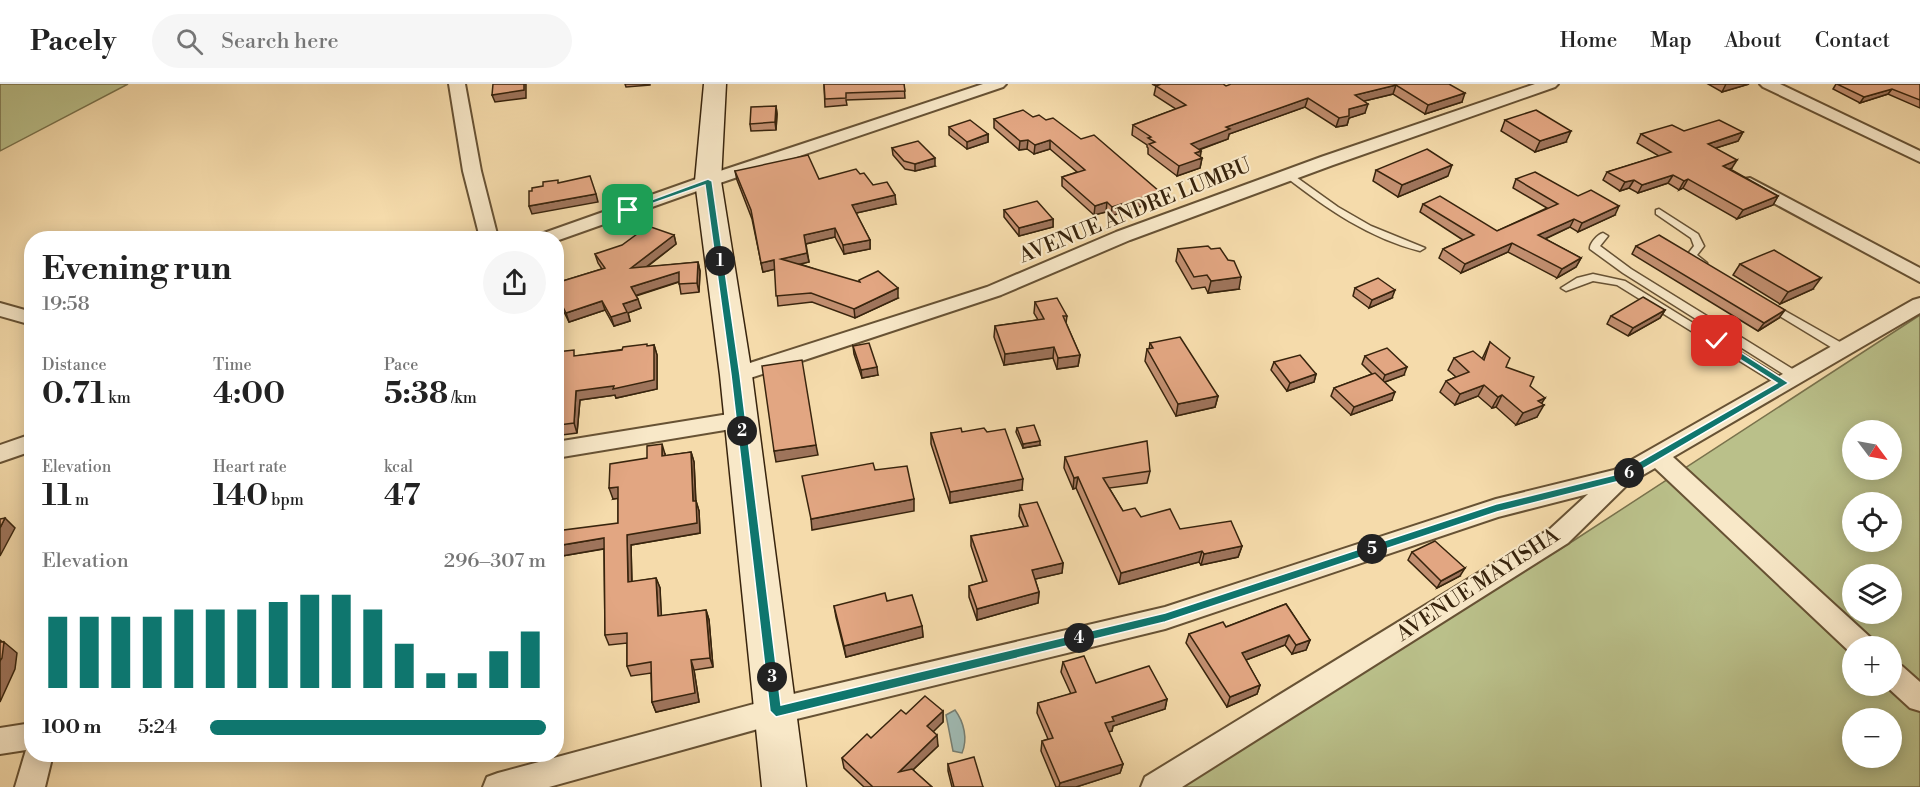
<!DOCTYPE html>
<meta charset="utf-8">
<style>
:root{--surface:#fff;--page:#f6f6f6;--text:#222;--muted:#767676;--line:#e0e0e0;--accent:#0f766e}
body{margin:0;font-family:"Libre Bodoni",serif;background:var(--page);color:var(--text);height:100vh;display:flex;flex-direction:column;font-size:22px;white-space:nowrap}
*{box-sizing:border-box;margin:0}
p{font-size:20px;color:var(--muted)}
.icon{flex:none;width:33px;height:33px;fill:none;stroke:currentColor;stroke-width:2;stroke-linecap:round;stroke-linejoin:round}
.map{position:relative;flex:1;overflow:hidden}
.side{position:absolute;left:24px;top:147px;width:540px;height:531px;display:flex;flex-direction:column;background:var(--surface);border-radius:24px;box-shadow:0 3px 15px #0003}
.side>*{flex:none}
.needle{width:39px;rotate:122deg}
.tools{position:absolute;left:1842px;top:336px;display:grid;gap:12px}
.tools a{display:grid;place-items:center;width:60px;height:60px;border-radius:50%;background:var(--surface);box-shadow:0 3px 15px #0003;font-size:30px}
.pin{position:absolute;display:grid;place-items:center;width:51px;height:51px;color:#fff;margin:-26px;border-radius:12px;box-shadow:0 3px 9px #0006}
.km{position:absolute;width:30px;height:30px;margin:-15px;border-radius:50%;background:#222;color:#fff;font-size:16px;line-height:30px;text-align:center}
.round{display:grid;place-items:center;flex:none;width:63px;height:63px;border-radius:32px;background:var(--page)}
.headline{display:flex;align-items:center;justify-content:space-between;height:102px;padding:0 18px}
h1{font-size:33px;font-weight:700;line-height:45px}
.metrics{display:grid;grid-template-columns:repeat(3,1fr);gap:9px;height:102px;padding:6px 18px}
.metrics div{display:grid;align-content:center}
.metrics b{font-size:30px;font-weight:700}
.metrics small{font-size:16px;font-weight:400}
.metrics p{font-size:16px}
.chart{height:168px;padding:12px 18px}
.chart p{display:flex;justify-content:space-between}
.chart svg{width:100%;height:108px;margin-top:6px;stroke:var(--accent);stroke-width:6}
ul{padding:0 18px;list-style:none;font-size:20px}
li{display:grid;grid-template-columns:96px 72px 1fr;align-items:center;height:45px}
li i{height:15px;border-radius:8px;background:var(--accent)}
header{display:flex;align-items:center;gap:36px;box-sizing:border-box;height:84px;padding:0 30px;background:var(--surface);border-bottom:2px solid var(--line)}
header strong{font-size:28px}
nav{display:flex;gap:33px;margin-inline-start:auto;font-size:21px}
.search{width:420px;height:54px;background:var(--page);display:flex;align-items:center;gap:15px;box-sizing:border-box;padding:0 21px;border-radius:33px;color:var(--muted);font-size:22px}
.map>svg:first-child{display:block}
.green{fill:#bac08a;stroke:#79724c;stroke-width:1.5;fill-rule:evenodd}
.water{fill:#9fb9b2;stroke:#767d70;stroke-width:1.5}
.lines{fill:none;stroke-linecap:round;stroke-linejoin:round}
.lane-casing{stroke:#675234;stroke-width:3}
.street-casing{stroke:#675234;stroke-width:4}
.secondary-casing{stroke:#38240d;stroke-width:3}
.lane{fill:#f8e8c8;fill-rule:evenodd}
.street{fill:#f8e8c8;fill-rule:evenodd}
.secondary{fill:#f8e8c8;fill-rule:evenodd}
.wall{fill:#c28f70;stroke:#38240d;stroke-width:1.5}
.shaded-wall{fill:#9e745b;stroke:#38240d;stroke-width:1.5}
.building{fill:#e2a682;stroke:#38240d;stroke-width:1.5}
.route{fill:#0f766e;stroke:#fff;stroke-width:1.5}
.labels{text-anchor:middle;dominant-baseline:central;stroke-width:4.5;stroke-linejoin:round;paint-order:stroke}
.street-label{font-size:21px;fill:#38240d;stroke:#f8e8c8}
</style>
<header>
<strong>Pacely</strong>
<div class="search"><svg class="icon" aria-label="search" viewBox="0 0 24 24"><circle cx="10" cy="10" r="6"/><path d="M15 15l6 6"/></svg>Search here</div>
<nav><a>Home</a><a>Map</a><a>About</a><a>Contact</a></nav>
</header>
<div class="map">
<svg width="1920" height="703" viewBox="0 0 1920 703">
<rect width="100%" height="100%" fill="#f5dbab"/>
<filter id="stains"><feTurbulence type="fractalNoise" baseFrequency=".00333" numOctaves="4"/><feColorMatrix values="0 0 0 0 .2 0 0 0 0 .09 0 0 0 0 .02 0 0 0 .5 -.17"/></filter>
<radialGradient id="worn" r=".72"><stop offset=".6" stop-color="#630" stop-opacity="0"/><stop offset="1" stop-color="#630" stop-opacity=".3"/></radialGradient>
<g class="green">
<path d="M0,0H128L0,67Z"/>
<path d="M1920,231V703H1180L1573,457ZM1852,346H1892V386H1852ZM1852,418H1892V458H1852ZM1852,490H1892V530H1852ZM1852,562H1892V602H1852ZM1852,634H1892V674H1852Z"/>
</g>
<path class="water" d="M955,626C964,638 968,655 962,669L953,667L946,631Z"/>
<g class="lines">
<g class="lane-casing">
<g id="lane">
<path d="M1289,88L1338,123L1371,142L1425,164L1420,167C1369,154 1327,125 1286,93V89Z"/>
<path d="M1659,125L1698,150L1704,162L1697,171L1707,179V183H1699L1687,171L1694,162L1691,154L1656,130V126Z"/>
<path d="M1603,149L1608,152L1600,162L1631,185L1799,289L1801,292L1799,295H1791L1623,189L1590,165C1589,160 1598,150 1603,149Z"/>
<path d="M1593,190L1625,197L1790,299L1788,302H1780L1617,201L1593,197L1566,207L1561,204L1577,194Z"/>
<path d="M1769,218L1847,262L1849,265L1843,269L1839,268L1765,223L1764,221L1765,219Z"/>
</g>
</g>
<g class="street-casing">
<g id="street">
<path d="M449,0H465L481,87L498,154H480L463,87Z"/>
<path d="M983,0H1006L1003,3L714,101L556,157V154H539L541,150L702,93Z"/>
<path d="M1535,0H1558L1555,3L1333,81L1130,156L1001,211L744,296L736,298L728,296L725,291L728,286L987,203L1116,148L1321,73Z"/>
<path d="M1760,0H1780L1920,67V78L1763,3Z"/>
<path d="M1750,94L1920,184V198L1744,103L1741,99L1744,95Z"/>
<path d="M1920,214V229L1673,373L1871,554L1875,562H1852V570L1655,384L1629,399L1568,459L1182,703H1141L1145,693L1550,445L1588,410L1498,433L1165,545L776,640L549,703H483L487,693L498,689L776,614L1165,523L1496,415L1614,386L1913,216Z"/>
<path d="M0,219L32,228V241L0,232Z"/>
<path d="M741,328L749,330L752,336L749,342L556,374V358Z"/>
<path d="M32,350V367L0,378V361Z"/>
<path d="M1892,578L1902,582L1920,598V627L1910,624L1886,602H1892Z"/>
<path d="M32,639V670H53L45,703H15L26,666L0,670V644Z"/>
</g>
</g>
<g class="secondary-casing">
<path id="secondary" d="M704,0H726L721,97L752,291L806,703H762L720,291L695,97Z"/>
</g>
<use href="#lane" class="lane"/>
<use href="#street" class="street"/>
<use href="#secondary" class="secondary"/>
</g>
<g class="wall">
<path d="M625,0H650V1L626,3Z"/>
<path d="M824,0H904L905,14L846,16L847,21L825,23Z"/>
<path d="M1152,0H1223L1226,2L1449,0L1462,18L1425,30L1393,10L1364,17L1365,29L1349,34L1347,41L1336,43L1305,23L1229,50L1228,55L1199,66L1201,67L1200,73L1202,74L1200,84L1177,92L1148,70V64L1147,63V61L1132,51L1133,41L1176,25L1154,11L1156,2Z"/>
<path d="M1708,0H1749L1722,8Z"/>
<path d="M1836,0H1920V24L1888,10L1860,19L1833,5Z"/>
<path d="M776,22L777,30L776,46L751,47L750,40Z"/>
<path d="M1033,33L1158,117L1111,132L1106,128L1094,131L1062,102V93L1077,88L1050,65L1034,70L1027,65L1019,66L994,44V35Z"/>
<path d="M1505,36L1566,58L1535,68L1501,47Z"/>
<path d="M949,43L988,50V58L967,65L949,51Z"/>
<path d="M1684,47L1743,48L1738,57L1716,64L1732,84L1730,85L1778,112L1773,121L1737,135L1683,104L1679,106L1668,99L1638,109L1629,104L1620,107L1603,96L1607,88L1659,72L1637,59L1641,50Z"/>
<path d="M892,64L935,82L915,87L905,85L893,71Z"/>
<path d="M1376,86L1448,92L1398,113L1373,97Z"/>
<path d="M735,87L819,95L860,90L896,120L856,129L870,156V165L844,170L835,153L806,160L809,178L800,180L898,214L855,234L812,218L778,222L775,185L763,188L752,135L737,96Z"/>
<path d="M1516,95L1578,112L1615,131L1578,148L1570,143L1545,155L1581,174L1576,183L1557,194L1508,168L1461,189L1439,174L1443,165L1463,156L1420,128L1423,120L1497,147L1547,124L1513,104Z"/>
<path d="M1004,126L1053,135V143L1019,152L1004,133Z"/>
<path d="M674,151L676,160L647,183L698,178L700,187L699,208L681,210L679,198L636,212L641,224L628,229L630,237L614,242L605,226L569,238L563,226L556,228V199L602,185L598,179L595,170Z"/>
<path d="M1636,162L1779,234L1758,247L1632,170Z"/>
<path d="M1178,165L1239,205L1208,209L1205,203L1192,205L1176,177Z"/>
<path d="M1740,180L1813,205L1780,220L1733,191Z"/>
<path d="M1355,204L1392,214L1369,224L1353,212Z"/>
<path d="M1035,218L1067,232L1066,239L1080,271L1078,282L1057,285L1053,274L1004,281L994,253L995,242L1038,236L1034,229Z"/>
<path d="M1665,226L1660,234L1628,252L1607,240L1611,232Z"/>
<path d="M1490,258L1506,283L1530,302L1542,320L1537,333L1516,341L1496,323L1492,324L1478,312L1455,321L1440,308L1446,297L1456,293L1448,286L1454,274L1482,275Z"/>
<path d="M1150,259L1218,312L1215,323L1176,332L1145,277L1147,265H1149Z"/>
<path d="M654,261L657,271V305L616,314L615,311L580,316L577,349L562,351L559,341L561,309L556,310V268L576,272Z"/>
<path d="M853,262L878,291L862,294L854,270Z"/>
<path d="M1365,272L1404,291L1385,298L1392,316L1351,331L1331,312L1334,304L1372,290L1362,280Z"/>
<path d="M1274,278L1316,290L1314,298L1287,307L1271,286Z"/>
<path d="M1017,344L1040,361L1023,364L1016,348Z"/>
<path d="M931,349L1022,406L950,419L931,360Z"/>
<path d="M691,368L694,378L696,417L699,427L700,449L631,461L632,498L656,494L660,504L661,532L706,526L709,536L713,583L694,586L699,618L656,628L652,618L651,589L631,592L627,582V559L609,561L605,551L604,465L556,473L618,439V414L613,415L647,374L665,370V372Z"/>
<path d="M1065,373L1150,387L1147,399L1109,404L1123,427L1180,445L1242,462L1238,473L1201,481L1199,478L1119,500L1076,404L1073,405L1064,384Z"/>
<path d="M1020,421L1063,479L1062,489L1035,495L1039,508L1038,519L977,536L969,513V502L983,498L971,462V452L1024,443L1019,432Z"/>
<path d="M1412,468L1460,492L1437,504L1408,476Z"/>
<path d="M887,517L922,542L923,553L846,573L836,533L834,522Z"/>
<path d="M1286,520L1310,556L1306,566L1292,570L1285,561L1246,576L1260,601L1257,610L1227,623L1186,559L1189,550L1226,543Z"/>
<path d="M1063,578L1096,599L1167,615L1165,625L1113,642L1112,647L1108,648L1123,680L1120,689L1076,703H1056L1041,667L1042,657L1048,655L1037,629L1038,619L1071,610L1061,588Z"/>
<path d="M943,627V638L933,647L938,662L913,686L932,703H864L844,684L842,674L906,630Z"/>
<path d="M948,680L983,703H952L948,687Z"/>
</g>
<g class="shaded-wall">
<path d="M524,0H526V14L495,18L492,11Z"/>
<path d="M1726,0H1749L1722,8Z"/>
<path d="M1396,1L1393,10L1352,20L1355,11Z"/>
<path d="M1892,5L1888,10L1860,19L1864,13Z"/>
<path d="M1465,9L1462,18L1425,30L1428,21Z"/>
<path d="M1308,14L1305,23L1229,50L1228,55L1189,69L1191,60L1226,43Z"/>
<path d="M1368,20L1365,29L1349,34L1347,41L1336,43L1339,34L1349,25Z"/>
<path d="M776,22L777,30L776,46L775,38Z"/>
<path d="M1571,47L1566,58L1535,68L1540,57Z"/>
<path d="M1743,48L1738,57L1703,68L1708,60Z"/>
<path d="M988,50V58L967,65V58Z"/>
<path d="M1028,56L1027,65L1019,66L1020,57Z"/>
<path d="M1050,56V65L1034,70L1035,61Z"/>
<path d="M1201,67L1200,75L1202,74L1200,84L1177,92L1179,82L1195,69Z"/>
<path d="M935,74V82L915,87V80Z"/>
<path d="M1737,76L1732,84L1718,90L1723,82Z"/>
<path d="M1452,81L1448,92L1398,113L1402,101Z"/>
<path d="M1673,91L1668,99L1638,109L1642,101Z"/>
<path d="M1688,95L1683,104L1679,106L1684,97Z"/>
<path d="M1634,96L1629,104L1620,107L1625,98Z"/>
<path d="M1160,108L1158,117L1111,132L1112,123Z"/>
<path d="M596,110L598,118L532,130L529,122Z"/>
<path d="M895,111L896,120L852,130V121Z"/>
<path d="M1778,112L1773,121L1737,135L1743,126Z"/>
<path d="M1107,118L1106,128L1094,131L1095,122Z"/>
<path d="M1619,122L1615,131L1578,148L1582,139Z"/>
<path d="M1053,135V143L1019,152V144Z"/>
<path d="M1574,135L1570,143L1534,160L1538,151Z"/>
<path d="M835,144V153L805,160L804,151Z"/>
<path d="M674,151L676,160L633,193L631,184Z"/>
<path d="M870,156V165L844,170L843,161Z"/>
<path d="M1512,159L1508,168L1461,189L1465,180Z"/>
<path d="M807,169L809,178L783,184L781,175Z"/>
<path d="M1581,174L1576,183L1557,194L1562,185Z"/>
<path d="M774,176L776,185L763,188L761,179Z"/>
<path d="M698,178L700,187L699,208L697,199Z"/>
<path d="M679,188L681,197L634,212L631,203Z"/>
<path d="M1241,193L1239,205L1208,209L1211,197Z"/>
<path d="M1821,194L1813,205L1780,220L1788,208Z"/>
<path d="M898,204V214L855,234L854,225Z"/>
<path d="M1395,206L1392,214L1369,224L1372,216Z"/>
<path d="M638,215L641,224L628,229L630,237L614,242L611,233L623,220Z"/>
<path d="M560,217L563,226L556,228V218Z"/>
<path d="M602,217L605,226L569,238L566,229Z"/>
<path d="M1665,226L1660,234L1628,252L1633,244Z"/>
<path d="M1785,226L1779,234L1758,247L1764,239Z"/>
<path d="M654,261L657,271V305L616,314L615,311L580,316L577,349L574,339L576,307Z"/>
<path d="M1054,263L1053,274L1004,281L1005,270Z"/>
<path d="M1080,271L1078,282L1057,285L1058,274Z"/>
<path d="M877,283L878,291L862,294L861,286Z"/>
<path d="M1407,283L1404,291L1382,299L1385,291Z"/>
<path d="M1316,290L1314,298L1287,307L1290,299Z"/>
<path d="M562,299L566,308L556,310V300Z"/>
<path d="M1484,301L1478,312L1455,321L1460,310Z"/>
<path d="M1395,308L1392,316L1351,331L1354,323Z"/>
<path d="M1502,311L1496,323L1492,324L1498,313Z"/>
<path d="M1218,312L1215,323L1176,332L1178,320Z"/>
<path d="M1545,314L1540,322L1544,321L1537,333L1516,341L1523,329L1538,317Z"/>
<path d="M1040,357V361L1023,364V360Z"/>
<path d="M662,360L665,370V383L662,372Z"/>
<path d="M816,361L818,371L776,378L774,367Z"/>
<path d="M691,368L694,378L696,427L693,417Z"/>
<path d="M1078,393L1076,404L1073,405L1074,394Z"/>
<path d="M1023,395L1022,406L950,419V408Z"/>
<path d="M618,403L622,414L613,415L609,404Z"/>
<path d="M914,415V427L812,446L811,435Z"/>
<path d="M696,417L699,427L700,449L631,461L632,508L628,498L627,451Z"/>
<path d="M5,434L15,444L0,472V444Z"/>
<path d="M604,454L608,464L556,473V462Z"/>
<path d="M1242,462L1238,473L1201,481L1204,470Z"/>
<path d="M1202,467L1199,478L1119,500L1121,489Z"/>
<path d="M1063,479L1062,489L1031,496L1032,486Z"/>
<path d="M1465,484L1460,492L1437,504L1441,497Z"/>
<path d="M656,494L660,504L662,542L658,532Z"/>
<path d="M1039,508L1038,519L977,536V525Z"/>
<path d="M706,526L709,536L713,583L710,574Z"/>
<path d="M922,542L923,553L846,573L844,562Z"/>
<path d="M1289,551L1285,561L1238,579L1242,569Z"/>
<path d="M0,556L4,559V558L17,569L15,585L0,618Z"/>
<path d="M1310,556L1306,566L1292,570L1296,561Z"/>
<path d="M691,576L694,586L699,618L656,628L652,618Z"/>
<path d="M1260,601L1257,610L1227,623L1230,613Z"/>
<path d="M1167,615L1165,625L1113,642L1112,647L1103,649L1105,639L1112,633Z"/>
<path d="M943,627V638L928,653L927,642Z"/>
<path d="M937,651L938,662L900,698L899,688Z"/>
<path d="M1123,680L1120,689L1076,703H1059L1060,699Z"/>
</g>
<g class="building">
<path d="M493,0H524V6L492,11Z"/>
<path d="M824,0H904L905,7L846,9V14L825,15Z"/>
<path d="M1161,0H1223L1226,2L1231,0H1449L1465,9L1428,21L1396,1L1355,11L1368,20L1349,25V32L1339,34L1308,14L1226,43L1230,45L1191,60L1201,67L1195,69L1202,74L1179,82L1149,60L1155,58L1148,54L1151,53L1133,41L1186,21L1156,2Z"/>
<path d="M1837,0H1920V16L1892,5L1864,13Z"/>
<path d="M776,22L775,38L750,40L751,23Z"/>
<path d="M1023,26L1033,33L1039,31L1046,36L1053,34L1081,55L1094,51L1160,108L1112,123L1107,118L1095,122L1062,93L1085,86L1050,56L1035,61L1028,56L1020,57L994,35Z"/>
<path d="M1536,26L1571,47L1540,57L1505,36Z"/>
<path d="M970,36L988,50L967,58L949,43Z"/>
<path d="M1719,36L1743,48L1708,60L1737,76L1723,82L1778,112L1743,126L1688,95L1684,97L1673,91L1642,101L1634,96L1625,98L1607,88L1671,68L1641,50L1672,41L1684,47Z"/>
<path d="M918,57L935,74L915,80L904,77L892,64Z"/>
<path d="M1427,65L1452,81L1402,101L1376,86Z"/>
<path d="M808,71L819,95L856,85L860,90L864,89L873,101L887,98L895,111L852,121L870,156L843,161L835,144L804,151L807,169L781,175L860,198L859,196L878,187L898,204L854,225L811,209L776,212L774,176L761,179L751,126L735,87Z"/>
<path d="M1535,88L1578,112L1591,106L1619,122L1582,139L1574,135L1538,151L1581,174L1562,185L1512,159L1465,180L1443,165L1474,151L1423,120L1440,112L1497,147L1558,120L1516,95Z"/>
<path d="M590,92L596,110L529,122V107H532V104L543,102V98L558,96V99Z"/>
<path d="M1037,117L1053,135L1019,144L1004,126Z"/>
<path d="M648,142L674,151L631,184L698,178L697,199L679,200V188L631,203L638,215L623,220L627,228L611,233L602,217L566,229L560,217L556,218V199L605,184L595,170L622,161Z"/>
<path d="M1659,151L1785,226L1764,239L1636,162Z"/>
<path d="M1208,162L1211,165L1220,164L1228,176L1234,177L1241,193L1211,197L1207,191L1194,193L1178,165Z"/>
<path d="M1774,166L1821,194L1788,208L1740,180Z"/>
<path d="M1378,194L1395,206L1372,216L1355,204Z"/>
<path d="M1643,213L1665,226L1633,244L1611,232Z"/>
<path d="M1057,214L1067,232H1063L1080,271L1058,274L1054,263L1005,270L995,242L1044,235L1035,218Z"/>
<path d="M1180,253L1218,312L1178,320L1147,265L1153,264L1150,259Z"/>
<path d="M1490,258L1510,274L1506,283L1534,293L1530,302L1545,314L1538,317L1544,321L1523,329L1502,311L1498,313L1484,301L1460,310L1446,297L1469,288L1454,274L1473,267L1484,276Z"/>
<path d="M869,259L877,283L861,286L853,262Z"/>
<path d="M647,260V262L654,261V296L613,305L614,302L576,307L574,339L559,341L562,299L556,300V268L574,266V272L622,266L623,263Z"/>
<path d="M1387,264L1407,283L1385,291L1365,272Z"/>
<path d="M1300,271L1316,290L1290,299L1274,278Z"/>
<path d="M802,276L816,361L774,367L762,282Z"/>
<path d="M1375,289L1395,308L1354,323L1334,304Z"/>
<path d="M1034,341L1040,357L1023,360L1017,344Z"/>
<path d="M961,344L962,348L984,344L987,348L1005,345L1023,395L950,408L931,349Z"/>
<path d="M1147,357L1150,387L1103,394L1123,427L1135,424L1141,433L1170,425L1180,445L1231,437L1242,462L1204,470L1202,467L1121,489L1078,393L1074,394L1065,373Z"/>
<path d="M662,360V372L691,368L693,417H696L697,439L627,451L628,498L656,494L658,532L706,526L710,574L691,576L695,609L652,618L651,578L627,582V549L605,551L604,454L556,462V447L618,439V403L609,404L610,380L647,374V362Z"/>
<path d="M873,379L875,386L907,382L914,415L811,435L802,392Z"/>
<path d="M1037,418L1063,479L1032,486L1039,508L977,525L969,502L987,497L971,452L1028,442L1020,421Z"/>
<path d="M5,434L0,444V435Z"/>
<path d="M1435,457L1465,484L1441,497L1412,468Z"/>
<path d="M885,509L887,517L912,511L922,542L844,562L834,522Z"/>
<path d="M1286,520L1310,556L1296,561L1289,551L1242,569L1260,601L1230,613L1189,550L1223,538L1226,543Z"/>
<path d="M0,558H4L2,574L0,577Z"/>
<path d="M1084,572L1096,599L1149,582L1167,615L1112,633L1114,637L1105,639L1123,680L1060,699L1042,657L1053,654L1038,619L1076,608L1063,578Z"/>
<path d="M925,612L943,627L927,642L937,651L899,688L912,685L932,703H873L842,674L867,650L871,654L901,626L906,630Z"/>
<path d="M974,673L983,703H954L948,680Z"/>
</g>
<path class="route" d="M708,95L712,97L740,291L781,621L1165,529L1496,420L1618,390L1777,299L1714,259V255H1720L1789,299L1624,396L1497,428L1165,538L776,633L770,627L731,291L705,101L631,127L624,126Z"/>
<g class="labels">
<g class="street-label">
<text transform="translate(1135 127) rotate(-22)">AVENUE ANDRE LUMBU</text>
<text transform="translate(1478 501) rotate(-33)">AVENUE MAYISHA</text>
</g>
</g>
<rect width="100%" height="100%" filter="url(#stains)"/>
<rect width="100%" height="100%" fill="url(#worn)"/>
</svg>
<div class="tools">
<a><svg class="needle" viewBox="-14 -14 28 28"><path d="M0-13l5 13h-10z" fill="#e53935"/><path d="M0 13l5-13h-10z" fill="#767676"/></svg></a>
<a><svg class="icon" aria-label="locate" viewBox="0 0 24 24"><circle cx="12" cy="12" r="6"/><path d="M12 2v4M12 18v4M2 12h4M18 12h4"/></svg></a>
<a><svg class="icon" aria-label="layers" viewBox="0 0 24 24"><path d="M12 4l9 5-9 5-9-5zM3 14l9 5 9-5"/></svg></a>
<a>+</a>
<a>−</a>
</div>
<div class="pin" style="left:628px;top:126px;background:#1e9e55"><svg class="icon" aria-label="arrive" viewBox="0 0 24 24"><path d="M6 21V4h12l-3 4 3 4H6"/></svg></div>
<div class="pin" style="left:1717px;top:257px;background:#d93025"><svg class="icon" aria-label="check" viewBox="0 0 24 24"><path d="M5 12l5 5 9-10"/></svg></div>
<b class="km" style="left:720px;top:177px">1</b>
<b class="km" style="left:742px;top:347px">2</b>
<b class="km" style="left:772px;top:593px">3</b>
<b class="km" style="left:1079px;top:554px">4</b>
<b class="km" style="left:1372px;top:465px">5</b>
<b class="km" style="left:1629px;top:389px">6</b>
<section class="side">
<div class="headline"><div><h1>Evening run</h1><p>19:58</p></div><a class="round"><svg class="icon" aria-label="share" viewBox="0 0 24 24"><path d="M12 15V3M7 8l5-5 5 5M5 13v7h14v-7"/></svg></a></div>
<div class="metrics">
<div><p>Distance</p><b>0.71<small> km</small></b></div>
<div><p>Time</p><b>4:00</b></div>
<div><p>Pace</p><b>5:38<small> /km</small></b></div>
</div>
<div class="metrics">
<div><p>Elevation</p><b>11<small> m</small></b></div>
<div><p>Heart rate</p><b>140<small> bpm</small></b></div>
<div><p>kcal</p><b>47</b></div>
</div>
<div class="chart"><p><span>Elevation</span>296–307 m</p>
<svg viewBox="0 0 160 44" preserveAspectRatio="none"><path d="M5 44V15M15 44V15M25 44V15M35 44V15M45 44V12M55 44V12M65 44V12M75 44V9M85 44V6M95 44V6M105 44V12M115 44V26M125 44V38M135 44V38M145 44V29M155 44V21"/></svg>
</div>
<ul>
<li><b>100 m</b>5:24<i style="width:100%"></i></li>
</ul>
</section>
</div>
